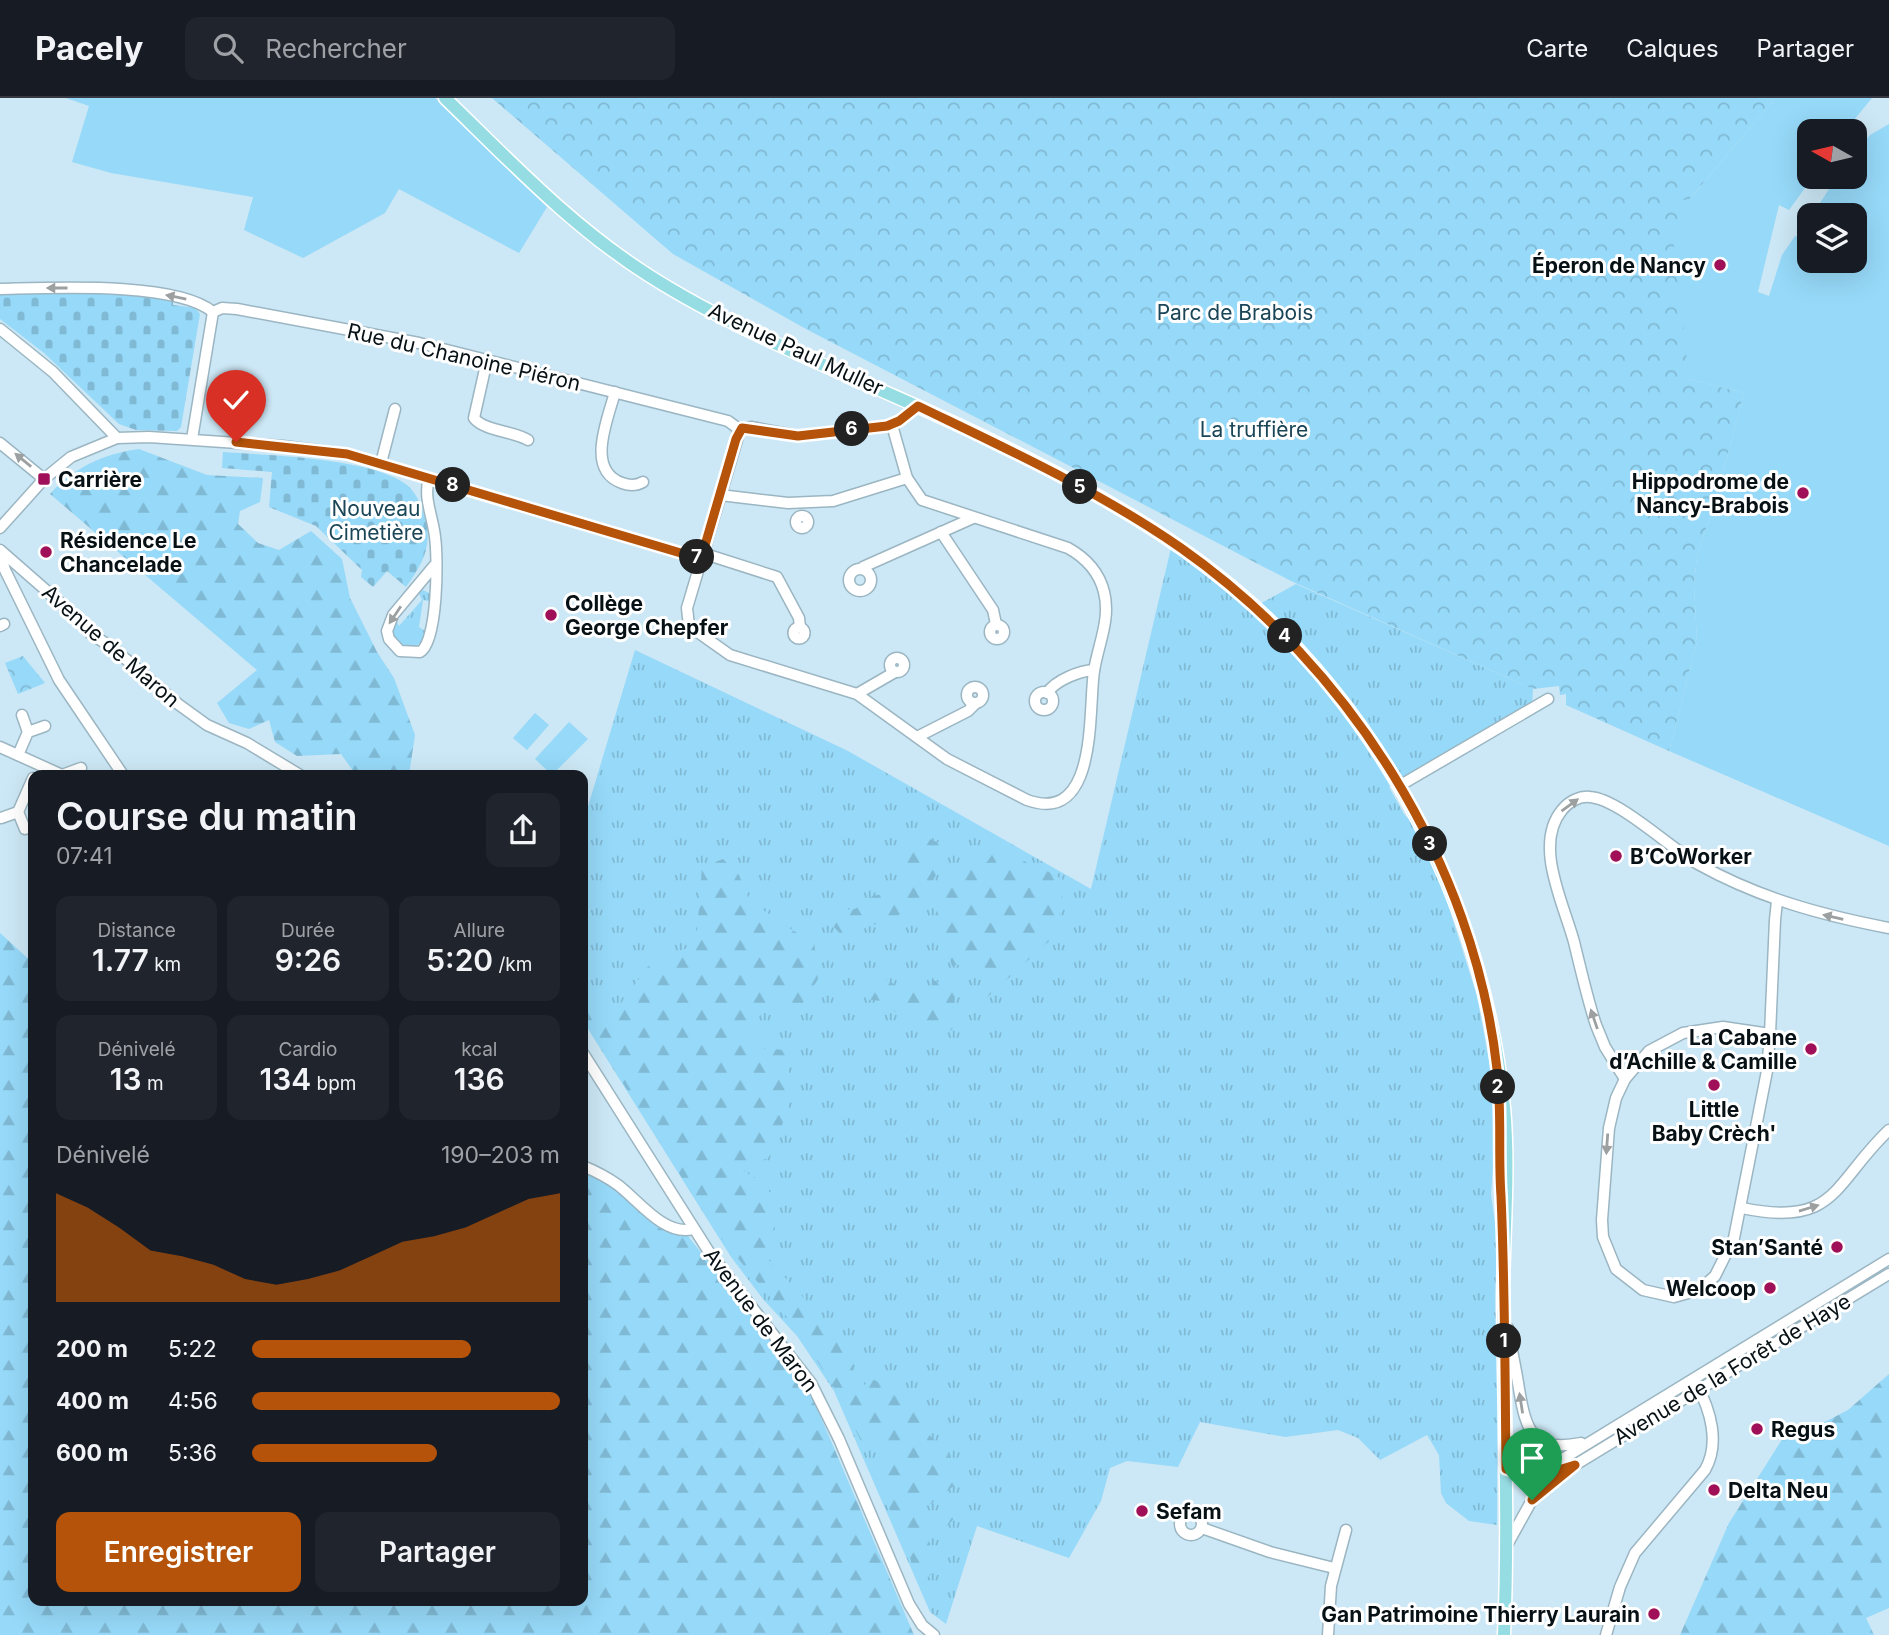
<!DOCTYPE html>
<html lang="fr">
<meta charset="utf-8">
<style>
:root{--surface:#171b24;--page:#20242c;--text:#f1f3f6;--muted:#9ea1a6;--line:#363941;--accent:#b45309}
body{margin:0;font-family:Inter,sans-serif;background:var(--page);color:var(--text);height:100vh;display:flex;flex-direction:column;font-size:26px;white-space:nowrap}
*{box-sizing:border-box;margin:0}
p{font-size:23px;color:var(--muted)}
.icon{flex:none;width:38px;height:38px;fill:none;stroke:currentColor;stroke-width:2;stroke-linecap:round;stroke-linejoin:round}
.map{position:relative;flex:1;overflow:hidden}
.sheet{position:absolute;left:28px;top:672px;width:560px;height:836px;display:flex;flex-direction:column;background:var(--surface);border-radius:14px;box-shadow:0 7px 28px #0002}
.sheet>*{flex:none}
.needle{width:46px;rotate:278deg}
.controls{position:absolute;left:1797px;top:21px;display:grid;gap:14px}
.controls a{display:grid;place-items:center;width:70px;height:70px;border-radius:14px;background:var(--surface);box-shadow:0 7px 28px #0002;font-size:35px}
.pin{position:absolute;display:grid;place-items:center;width:60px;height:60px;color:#fff;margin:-72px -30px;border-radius:50% 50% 50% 0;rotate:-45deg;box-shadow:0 0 7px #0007}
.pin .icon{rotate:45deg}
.km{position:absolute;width:35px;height:35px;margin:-18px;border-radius:50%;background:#222;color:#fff;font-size:19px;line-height:35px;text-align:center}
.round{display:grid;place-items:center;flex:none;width:74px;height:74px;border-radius:14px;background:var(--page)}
.summary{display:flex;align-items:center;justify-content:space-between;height:119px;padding:0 28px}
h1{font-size:38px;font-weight:600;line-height:52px}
.stats{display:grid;grid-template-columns:repeat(3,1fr);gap:10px;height:119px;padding:7px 28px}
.stats div{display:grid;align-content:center;border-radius:14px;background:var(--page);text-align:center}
.stats b{font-size:30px;font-weight:600}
.stats small{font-size:19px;font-weight:400}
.stats p{font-size:19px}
.chart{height:196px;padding:14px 28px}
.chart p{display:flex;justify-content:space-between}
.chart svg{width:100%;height:126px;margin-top:7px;fill:var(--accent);opacity:.7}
.action{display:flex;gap:14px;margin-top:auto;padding:14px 28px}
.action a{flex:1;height:80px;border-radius:14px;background:var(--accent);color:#fff;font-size:28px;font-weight:600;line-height:80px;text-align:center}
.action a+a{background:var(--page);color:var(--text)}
ul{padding:0 28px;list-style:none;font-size:23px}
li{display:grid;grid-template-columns:112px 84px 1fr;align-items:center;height:52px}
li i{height:18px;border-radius:9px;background:var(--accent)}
header{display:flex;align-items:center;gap:42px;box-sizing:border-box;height:98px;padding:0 35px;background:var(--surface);border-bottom:2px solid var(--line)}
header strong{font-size:33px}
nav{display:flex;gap:38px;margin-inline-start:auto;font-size:24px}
.search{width:490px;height:63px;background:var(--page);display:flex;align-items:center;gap:18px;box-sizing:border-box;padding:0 24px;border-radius:14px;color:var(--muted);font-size:26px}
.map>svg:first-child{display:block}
.grass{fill:url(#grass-tufts)}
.forest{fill:url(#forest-firs)}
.cemetery{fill:url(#cemetery-stones)}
.park{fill:url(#park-crowns)}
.garden{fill:#96d9f8}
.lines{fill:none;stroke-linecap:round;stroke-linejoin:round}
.minor-casing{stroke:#9bb6c2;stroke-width:13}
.major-casing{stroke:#fff;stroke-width:15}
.minor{stroke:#fff;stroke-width:10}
.major{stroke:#96dde3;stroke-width:12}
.oneway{fill:#9ca0a1}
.route-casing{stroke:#fff;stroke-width:14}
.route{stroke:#b45309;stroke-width:9}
.poi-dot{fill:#a01058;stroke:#fff;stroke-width:2.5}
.labels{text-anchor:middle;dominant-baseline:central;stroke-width:6;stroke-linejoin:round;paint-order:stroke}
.poi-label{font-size:21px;font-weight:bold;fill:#071115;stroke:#fff;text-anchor:start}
.park-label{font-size:21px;fill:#1a4658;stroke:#fff}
.street-label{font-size:21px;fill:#071115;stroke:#fff}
</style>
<header>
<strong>Pacely</strong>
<div class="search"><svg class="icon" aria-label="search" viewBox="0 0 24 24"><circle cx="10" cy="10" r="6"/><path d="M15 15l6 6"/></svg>Rechercher</div>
<nav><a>Carte</a><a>Calques</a><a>Partager</a></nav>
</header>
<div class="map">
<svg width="1889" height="1537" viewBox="0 0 1889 1537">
<defs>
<pattern id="grass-tufts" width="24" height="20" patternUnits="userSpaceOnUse" patternTransform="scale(1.75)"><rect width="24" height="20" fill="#96d9f8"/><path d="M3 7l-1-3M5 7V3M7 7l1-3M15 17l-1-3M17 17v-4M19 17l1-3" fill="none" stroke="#80b9d4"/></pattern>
<pattern id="forest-firs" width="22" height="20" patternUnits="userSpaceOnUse" patternTransform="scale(1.75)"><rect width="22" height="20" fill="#96d9f8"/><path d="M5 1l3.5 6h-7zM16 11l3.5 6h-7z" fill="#80b9d4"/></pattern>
<pattern id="cemetery-stones" width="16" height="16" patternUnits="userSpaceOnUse" patternTransform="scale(1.75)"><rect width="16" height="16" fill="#96d9f8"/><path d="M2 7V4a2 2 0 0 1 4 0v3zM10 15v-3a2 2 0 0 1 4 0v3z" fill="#80b9d4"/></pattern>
<pattern id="park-crowns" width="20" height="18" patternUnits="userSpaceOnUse" patternTransform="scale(1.75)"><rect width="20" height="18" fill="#96d9f8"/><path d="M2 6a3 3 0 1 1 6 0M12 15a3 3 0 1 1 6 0" fill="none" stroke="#80b9d4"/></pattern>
</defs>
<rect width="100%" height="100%" fill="#cce7f5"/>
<g class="grass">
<path d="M1171,450L1249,512L1296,486L1533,591L1532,607L1389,689L1404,716L1414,727L1445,797L1477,898L1490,968L1495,1041L1491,1096L1498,1147L1497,1427L1469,1423L1446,1405L1441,1395L1439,1357L1427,1337L1380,1362L1358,1340L1338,1332L1285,1339L1200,1324L1178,1369L1127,1363L1110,1370L1101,1403L1069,1460L977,1428L946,1526L930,1514L834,1293L797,1238L763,1201L731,1159L583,923V714L586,715L635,552L848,653L1091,791Z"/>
<path d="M423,492L429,495V503L423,502L419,529L425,533L422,544L416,548H402L393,536L396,522L399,528L422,502L419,495Z"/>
</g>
<g class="forest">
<path d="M139,351L207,377L263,380L260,404L240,413L238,426L258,445L279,452L311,433L342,461L350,500L377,554L394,580L415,637L409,677H356L341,656L297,658L275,644L269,622L249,631L229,625L217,605L257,572L50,396C75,369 103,356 139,351Z"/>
<path d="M925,739L946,748L935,779L911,812L843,839L833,828L843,812L855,811L873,798L899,792L904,775L888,753Z"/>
<path d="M1007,753L1036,770L1041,778L1047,773L1065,783L1056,837L980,906L974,901L989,885L993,870C979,871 967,864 952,868L950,861L942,858L932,831L939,822L935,803L956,777L987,764L994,754Z"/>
<path d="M723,761L739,777L751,806C775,816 787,834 814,842L818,881L803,905L767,907L749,934L760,950L785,952L789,956V1010L769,1059L742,1072C748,1076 756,1080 762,1084C782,1102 776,1139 767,1160L802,1198L833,1244L845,1239C855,1251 856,1258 852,1272L862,1289L871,1281C884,1285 905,1298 913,1310C923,1326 927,1340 945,1349L949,1359L946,1370L956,1386L928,1408L914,1396L907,1398L926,1431L934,1464L927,1467L931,1476L921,1487L881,1390C887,1374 881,1361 882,1345L863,1347L835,1291L796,1230L715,1133L583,921V893L595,915L621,905L650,866L696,846L702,769Z"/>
<path d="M0,835L33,865V1503H583V1071C620,1089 649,1125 688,1138L800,1280L816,1308L914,1537H0Z"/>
<path d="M880,880C898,885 912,903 932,890V882L942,885L945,890L954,895L953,910L958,909L964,920L950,933L937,939L934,926C913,931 898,917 884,903L869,902L866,889L871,882Z"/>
<path d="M1889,1276V1510L1866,1520L1874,1537H1680L1729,1425L1783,1340L1796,1339L1848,1312Z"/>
<path d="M958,1398C962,1415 950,1430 934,1435L927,1423L931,1415L939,1418L943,1404Z"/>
</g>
<g class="cemetery">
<path d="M67,192L173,199V207L195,210L200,216L181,329L177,333L136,332L119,326L44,255L0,221V194Z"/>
<path d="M223,354C267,357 374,360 407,387C417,395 421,408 425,420C433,448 422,467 406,489L387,473L373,489L361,479L362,472L316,428L269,409L272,374L222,370Z"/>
</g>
<g class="park">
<path d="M492,0H1775L1689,102H1683L1689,281L1744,295L1715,405L1697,457L1694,487L1697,544L1669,653L1566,607V596L1560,597L1559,588L1533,591L1291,483L806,231L673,156Z"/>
<path d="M23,558L45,585L18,596L5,565Z"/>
</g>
<g class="garden">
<path d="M66,0H435L547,109L519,155L399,91L385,115L303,160L244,132L253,99L111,75L72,64L89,8Z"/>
<path d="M1775,0H1872L1845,33H1810V79H1813L1789,112L1779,107L1758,194L1769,198L1782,157L1795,138L1803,140L1809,124L1810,163H1855V117H1812L1837,79H1855V54L1870,37L1889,26V748L1669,653L1697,544L1694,487L1697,457L1715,405L1744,295L1689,281L1673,138L1683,102L1690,101Z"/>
<path d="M535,615L549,627L527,652L513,640Z"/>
<path d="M569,624L588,641L552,677L535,661Z"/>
</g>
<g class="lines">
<g class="minor-casing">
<g id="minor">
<path d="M0,191C49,190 176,183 213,214"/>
<path d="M213,214L222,210L237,211L419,245L728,323L740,332"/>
<path d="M0,231L53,274L117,340"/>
<path d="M487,262L474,320C484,333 513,333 528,342"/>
<path d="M615,294C608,321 585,372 622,385C630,388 636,388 643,384"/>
<path d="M740,332L687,510L689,528L730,557L857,596L947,661L1027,702C1099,728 1088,611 1094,573C1098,547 1111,521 1104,494C1099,474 1086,460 1068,450L922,402L907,380L892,327"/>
<path d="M740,332L751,329L798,338L887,328L899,323L918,308"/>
<path d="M192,341L213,214"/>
<path d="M0,345L44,381"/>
<path d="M381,365L395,311"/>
<path d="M429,380C423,400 433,419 435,439C438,459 438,544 420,554L400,553L389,541L387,533L393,517L434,468"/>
<path d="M720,397L788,405L833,403L907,380"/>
<circle cx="802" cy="424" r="6"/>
<path d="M0,430L44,381L71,359L117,340L149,339L283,348L347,356L700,461"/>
<path d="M941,434L993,512L996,526"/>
<path d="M0,452L64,508L90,535L114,551L178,606L207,627L247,645L300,677"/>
<path d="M0,455L5,472L59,582L123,677"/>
<path d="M702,455L777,479L799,520L800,529"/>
<path d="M863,469L973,420"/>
<circle cx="860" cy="482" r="11"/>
<circle cx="997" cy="534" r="7"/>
<path d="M0,528L4,526"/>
<circle cx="799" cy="535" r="5.5"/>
<circle cx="897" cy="567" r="7"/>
<circle cx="975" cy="597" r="8"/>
<circle cx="1044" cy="603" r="9"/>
<path d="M1047,595C1056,582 1079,573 1094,572"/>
<path d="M857,596L895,574"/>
<path d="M22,617L28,634"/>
<path d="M917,639L968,613L975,606"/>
<path d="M0,649L62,677"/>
<path d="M18,657L28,634L45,628"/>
<path d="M62,677L81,670"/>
<path d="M1399,688L1548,601"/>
<path d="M18,714L25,731"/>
<path d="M1,720L18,714L33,680"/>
<path d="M1770,936L1723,929L1683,935L1649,953L1625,981L1616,1000L1609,1030L1602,1122L1603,1139L1616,1171L1643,1192L1674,1199L1699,1192L1715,1178L1734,1140L1767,973L1770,936L1775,822L1777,803"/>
<path d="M583,955L709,1154L811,1285L839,1341L909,1506L922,1527L934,1537"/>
<path d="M1625,981L1605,949L1596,927C1587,900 1581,872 1574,844C1564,806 1533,747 1562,712C1569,703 1580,698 1590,699C1619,701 1670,750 1698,766C1759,800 1821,817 1889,830"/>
<path d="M583,1068C595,1073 607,1079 618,1087C638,1102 665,1139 693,1131"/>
<path d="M1742,1110C1837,1130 1833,1085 1889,1032"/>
<path d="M1508,1230C1511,1250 1516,1270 1519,1291C1526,1333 1533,1355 1581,1345"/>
<path d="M1506,1371L1556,1365L1889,1161"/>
<path d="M1507,1371C1527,1379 1545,1377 1566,1370"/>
<circle cx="1191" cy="1426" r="11"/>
<path d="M1202,1430L1270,1454L1334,1470"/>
<path d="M1507,1447L1532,1402L1575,1367L1889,1176"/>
<path d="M1328,1537L1331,1488L1346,1432"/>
<path d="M1606,1537L1620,1489L1635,1455L1705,1372C1720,1346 1711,1312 1696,1286"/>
</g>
</g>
<g class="major-casing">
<path id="major" d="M445,0C510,63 571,128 648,177C756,246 887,290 1002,348C1073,383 1144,421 1207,469C1375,597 1483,800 1504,1009C1510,1074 1503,1140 1503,1205C1504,1316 1509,1426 1504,1537"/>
</g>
<use href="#minor" class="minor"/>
<use href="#major" class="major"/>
</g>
<defs><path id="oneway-solid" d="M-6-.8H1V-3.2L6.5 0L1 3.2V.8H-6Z" transform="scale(1.75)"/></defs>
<g class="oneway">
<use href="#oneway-solid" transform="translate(57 190) rotate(180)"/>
<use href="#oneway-solid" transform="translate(176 199) rotate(-169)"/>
<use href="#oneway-solid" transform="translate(23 362) rotate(-141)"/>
<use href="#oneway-solid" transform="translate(395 517) rotate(124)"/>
<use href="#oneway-solid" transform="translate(1570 707) rotate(-36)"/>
<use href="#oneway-solid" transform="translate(1833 819) rotate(-167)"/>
<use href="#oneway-solid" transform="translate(1594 921) rotate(-109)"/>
<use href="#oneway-solid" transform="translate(1607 1046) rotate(94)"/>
<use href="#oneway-solid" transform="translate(1809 1110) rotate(-17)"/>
<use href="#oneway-solid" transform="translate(1521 1305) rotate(-99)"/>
</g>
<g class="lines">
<g class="route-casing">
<path id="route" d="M236,344L347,356L701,461L736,341L742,330L798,338L887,328L899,323L918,308C1007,351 1099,393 1181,450C1350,569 1474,765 1497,971C1502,1013 1498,1056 1501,1098C1505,1189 1505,1280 1506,1371C1531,1380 1551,1375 1575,1367L1532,1402"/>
</g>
<use href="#route" class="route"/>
</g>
<g class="poi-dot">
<circle cx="1720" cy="167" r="7"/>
<rect x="37" y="374" width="14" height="14" rx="3.5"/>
<circle cx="1803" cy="395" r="7"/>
<circle cx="46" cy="454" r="7"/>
<circle cx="551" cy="517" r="7"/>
<circle cx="1616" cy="758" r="7"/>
<circle cx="1811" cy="951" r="7"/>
<circle cx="1714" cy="987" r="7"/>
<circle cx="1837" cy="1149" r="7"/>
<circle cx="1770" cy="1190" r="7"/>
<circle cx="1757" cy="1331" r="7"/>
<circle cx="1714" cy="1392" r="7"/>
<circle cx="1142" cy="1413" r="7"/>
<circle cx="1654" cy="1516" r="7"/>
</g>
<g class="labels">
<g class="poi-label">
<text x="1706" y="167" text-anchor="end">Éperon de Nancy</text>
<text x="58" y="381">Carrière</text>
<text x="1789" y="383" text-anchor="end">Hippodrome de<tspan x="1789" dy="24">Nancy-Brabois</tspan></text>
<text x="60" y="442">Résidence Le<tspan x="60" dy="24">Chancelade</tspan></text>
<text x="565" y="505">Collège<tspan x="565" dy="24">George Chepfer</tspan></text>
<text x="1630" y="758">B’CoWorker</text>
<text x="1797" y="939" text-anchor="end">La Cabane<tspan x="1797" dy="24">d’Achille &amp; Camille</tspan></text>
<text x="1714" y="1011" text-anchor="middle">Little<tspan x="1714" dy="24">Baby Crèch'</tspan></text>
<text x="1823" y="1149" text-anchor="end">Stan’Santé</text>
<text x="1756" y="1190" text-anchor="end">Welcoop</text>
<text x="1771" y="1331">Regus</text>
<text x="1728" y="1392">Delta Neu</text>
<text x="1156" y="1413">Sefam</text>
<text x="1640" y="1516" text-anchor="end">Gan Patrimoine Thierry Laurain</text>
</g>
<g class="park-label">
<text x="1235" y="214">Parc de Brabois</text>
<text x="1254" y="331">La truffière</text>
<text x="376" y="410">Nouveau<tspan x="376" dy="24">Cimetière</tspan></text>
</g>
<g class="street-label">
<text transform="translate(796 251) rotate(25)">Avenue Paul Muller</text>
<text transform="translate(464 259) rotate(13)">Rue du Chanoine Piéron</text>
<text transform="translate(111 548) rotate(41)">Avenue de Maron</text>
<text transform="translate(761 1222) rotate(53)">Avenue de Maron</text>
<text transform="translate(1732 1271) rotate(-31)">Avenue de la Forêt de Haye</text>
</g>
</g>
</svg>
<div class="controls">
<a><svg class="needle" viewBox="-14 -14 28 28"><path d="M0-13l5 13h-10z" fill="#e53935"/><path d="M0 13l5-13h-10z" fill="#9ea1a6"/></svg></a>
<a><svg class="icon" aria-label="layers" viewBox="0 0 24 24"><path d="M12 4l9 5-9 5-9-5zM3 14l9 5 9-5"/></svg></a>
</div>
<div class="pin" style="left:1532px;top:1402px;background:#1e9e55"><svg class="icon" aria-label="arrive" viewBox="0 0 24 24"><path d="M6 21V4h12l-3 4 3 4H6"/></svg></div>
<div class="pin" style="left:236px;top:344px;background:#d93025"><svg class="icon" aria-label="check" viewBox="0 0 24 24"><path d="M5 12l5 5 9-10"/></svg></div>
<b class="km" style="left:1504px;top:1243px">1</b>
<b class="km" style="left:1498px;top:989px">2</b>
<b class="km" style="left:1430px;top:746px">3</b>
<b class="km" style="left:1285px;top:538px">4</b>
<b class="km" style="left:1080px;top:389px">5</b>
<b class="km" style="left:852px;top:331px">6</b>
<b class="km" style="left:697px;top:459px">7</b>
<b class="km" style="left:453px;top:387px">8</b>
<section class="sheet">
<div class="summary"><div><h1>Course du matin</h1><p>07:41</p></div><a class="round"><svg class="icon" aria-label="share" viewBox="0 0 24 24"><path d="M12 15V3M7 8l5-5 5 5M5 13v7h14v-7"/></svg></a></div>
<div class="stats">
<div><p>Distance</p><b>1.77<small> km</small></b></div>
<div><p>Durée</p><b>9:26</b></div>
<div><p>Allure</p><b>5:20<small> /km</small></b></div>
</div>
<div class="stats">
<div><p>Dénivelé</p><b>13<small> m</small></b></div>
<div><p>Cardio</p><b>134<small> bpm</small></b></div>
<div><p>kcal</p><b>136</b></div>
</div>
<div class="chart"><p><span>Dénivelé</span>190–203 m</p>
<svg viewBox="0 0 160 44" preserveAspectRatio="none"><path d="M0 44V6L10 11L20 18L30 26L40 28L50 31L60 36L70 38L80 36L90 33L100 28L110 23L120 21L130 18L140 13L150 8L160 6V44z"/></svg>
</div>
<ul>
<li><b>200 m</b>5:22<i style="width:71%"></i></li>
<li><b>400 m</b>4:56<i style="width:100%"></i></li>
<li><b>600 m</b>5:36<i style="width:60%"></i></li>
</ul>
<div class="action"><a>Enregistrer</a><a>Partager</a></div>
</section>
</div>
